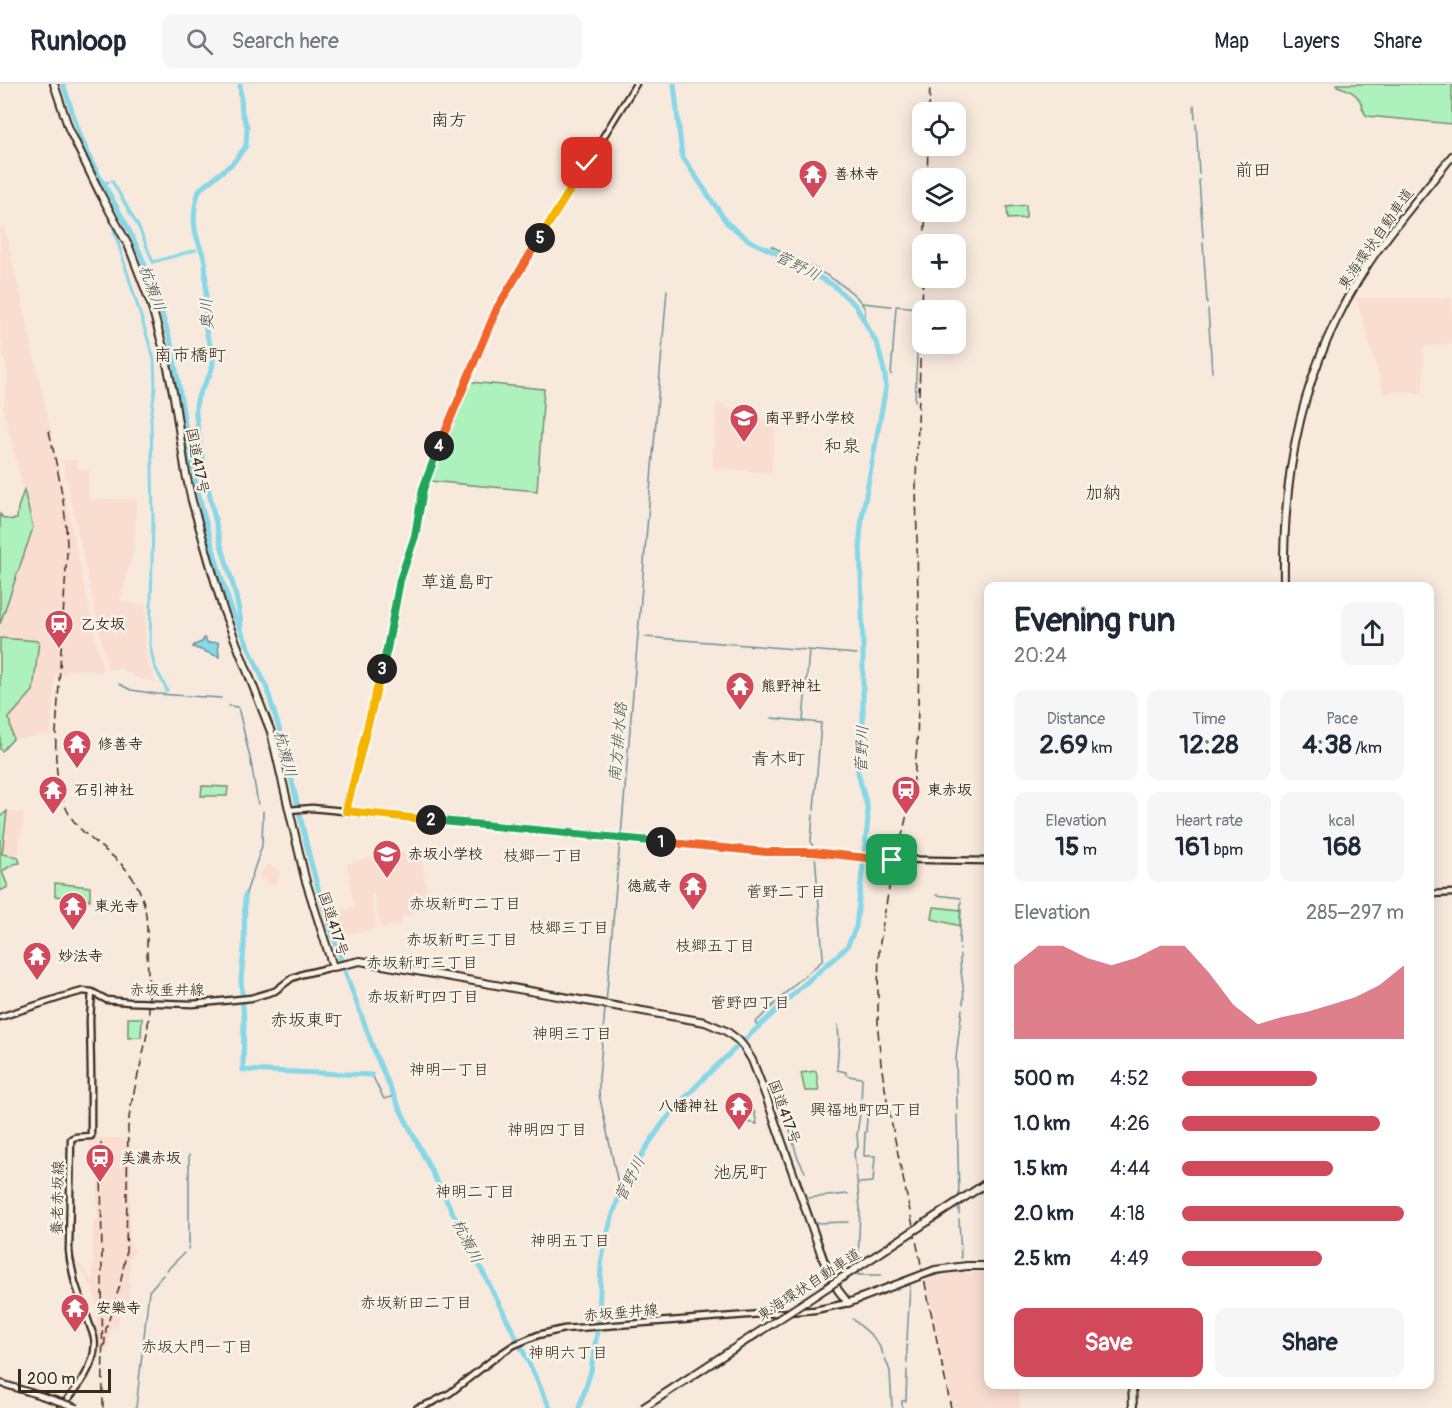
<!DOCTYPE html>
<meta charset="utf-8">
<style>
:root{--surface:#fff;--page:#f6f6f7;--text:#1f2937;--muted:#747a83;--line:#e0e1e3;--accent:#d1495b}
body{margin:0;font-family:Pangolin,"Klee One",sans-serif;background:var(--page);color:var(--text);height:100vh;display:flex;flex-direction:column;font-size:22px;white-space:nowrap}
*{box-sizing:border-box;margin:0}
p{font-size:20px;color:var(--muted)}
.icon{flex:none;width:33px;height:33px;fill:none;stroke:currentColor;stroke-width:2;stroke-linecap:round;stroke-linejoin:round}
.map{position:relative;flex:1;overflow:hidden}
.panel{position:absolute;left:984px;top:498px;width:450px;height:807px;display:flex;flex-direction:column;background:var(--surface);border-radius:12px;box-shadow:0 3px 15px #0003}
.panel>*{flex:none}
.tools{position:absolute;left:912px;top:18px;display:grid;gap:12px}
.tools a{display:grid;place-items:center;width:54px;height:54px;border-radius:12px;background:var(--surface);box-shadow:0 3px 15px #0003;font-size:30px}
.scale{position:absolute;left:18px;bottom:15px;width:93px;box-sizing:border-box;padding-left:6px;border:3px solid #3b2a1e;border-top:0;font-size:16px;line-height:21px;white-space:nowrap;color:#3b2a1e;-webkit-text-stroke:4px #f7f3e8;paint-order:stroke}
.pin{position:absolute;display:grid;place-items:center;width:51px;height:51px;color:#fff;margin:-26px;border-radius:12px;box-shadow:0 3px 9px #0006}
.km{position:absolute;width:30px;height:30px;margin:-15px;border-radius:50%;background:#222;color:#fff;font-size:16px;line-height:30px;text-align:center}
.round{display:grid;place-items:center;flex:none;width:63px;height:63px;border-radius:12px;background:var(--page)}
.head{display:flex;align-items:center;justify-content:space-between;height:102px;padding:0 30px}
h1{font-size:33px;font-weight:700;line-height:45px}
.stats{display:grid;grid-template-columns:repeat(3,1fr);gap:9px;height:102px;padding:6px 30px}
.stats div{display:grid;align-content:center;border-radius:12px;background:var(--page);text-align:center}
.stats b{font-size:26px;font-weight:700}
.stats small{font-size:16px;font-weight:400}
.stats p{font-size:16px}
.chart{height:168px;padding:12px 30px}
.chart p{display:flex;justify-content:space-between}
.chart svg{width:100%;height:108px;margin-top:6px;fill:var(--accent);opacity:.7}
.action{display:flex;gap:12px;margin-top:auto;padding:12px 30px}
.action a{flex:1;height:69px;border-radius:12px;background:var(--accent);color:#fff;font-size:24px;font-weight:700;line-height:69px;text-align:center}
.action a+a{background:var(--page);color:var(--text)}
ul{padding:0 30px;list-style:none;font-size:20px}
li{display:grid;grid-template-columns:96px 72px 1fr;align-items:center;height:45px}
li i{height:15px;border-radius:8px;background:var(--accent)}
header{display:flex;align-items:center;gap:36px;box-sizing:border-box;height:84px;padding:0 30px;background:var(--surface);border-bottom:2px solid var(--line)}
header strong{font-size:28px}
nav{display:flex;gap:33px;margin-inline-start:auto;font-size:21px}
.search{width:420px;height:54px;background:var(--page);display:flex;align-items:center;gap:15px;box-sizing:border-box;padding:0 21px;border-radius:12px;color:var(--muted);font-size:22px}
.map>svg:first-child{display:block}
.built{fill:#f9ddd0}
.green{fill:#adf1bc;stroke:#748e6d;stroke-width:1.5}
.water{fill:#88d7e6;stroke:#699296;stroke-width:1.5}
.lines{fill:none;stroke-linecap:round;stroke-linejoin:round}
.stream{stroke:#699296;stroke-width:1.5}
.canal{stroke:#88d7e6;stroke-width:3}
.river{stroke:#88d7e6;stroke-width:5}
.major-casing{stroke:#3b2a1e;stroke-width:9}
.highway-casing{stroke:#3b2a1e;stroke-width:10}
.major{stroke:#f7f3e8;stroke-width:4.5}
.highway{stroke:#f7f3e8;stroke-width:6}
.rail{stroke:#3b2a1e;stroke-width:1.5;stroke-dasharray:9 4.5;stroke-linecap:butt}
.major-bridge-casing{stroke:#3b2a1e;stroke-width:9;stroke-linecap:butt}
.highway-bridge-casing{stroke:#3b2a1e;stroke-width:10;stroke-linecap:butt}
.major-bridge{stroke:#f7f3e8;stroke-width:4.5}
.highway-bridge{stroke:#f7f3e8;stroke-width:6}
.split-1-casing{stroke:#fff;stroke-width:12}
.split-2-casing{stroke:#fff;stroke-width:12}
.split-3-casing{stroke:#fff;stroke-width:12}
.split-4-casing{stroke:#fff;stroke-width:12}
.split-5-casing{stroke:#fff;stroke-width:12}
.split-6-casing{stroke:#fff;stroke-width:12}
.split-1{stroke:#f0652b;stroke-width:8}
.split-2{stroke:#22a559;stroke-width:8}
.split-3{stroke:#f5b400;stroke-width:8}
.split-4{stroke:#22a559;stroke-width:8}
.split-5{stroke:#f0652b;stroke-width:8}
.split-6{stroke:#f5b400;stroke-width:8}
.labels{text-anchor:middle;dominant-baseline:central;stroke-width:5;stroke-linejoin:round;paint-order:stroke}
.poi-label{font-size:15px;font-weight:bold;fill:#3b2a1e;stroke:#f7f3e8;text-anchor:start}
.street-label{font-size:15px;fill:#3b2a1e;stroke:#f7f3e8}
.water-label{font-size:16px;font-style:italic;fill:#4e5550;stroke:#f7f3e8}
.neighbourhood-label{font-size:16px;fill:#3b2a1e;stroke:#f7f3e8}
.quarter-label{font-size:18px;fill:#3b2a1e;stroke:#f7f3e8}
</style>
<header>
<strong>Runloop</strong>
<div class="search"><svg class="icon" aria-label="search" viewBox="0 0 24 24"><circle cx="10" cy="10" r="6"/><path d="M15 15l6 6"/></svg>Search here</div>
<nav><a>Map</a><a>Layers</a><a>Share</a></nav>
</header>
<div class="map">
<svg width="1452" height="1324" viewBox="0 0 1452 1324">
<rect width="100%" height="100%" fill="#f8e9dd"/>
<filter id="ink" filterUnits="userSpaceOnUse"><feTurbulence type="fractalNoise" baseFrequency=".0167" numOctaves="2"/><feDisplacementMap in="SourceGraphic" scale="12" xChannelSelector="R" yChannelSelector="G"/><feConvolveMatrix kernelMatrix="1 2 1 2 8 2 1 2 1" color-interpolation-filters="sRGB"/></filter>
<g filter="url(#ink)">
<g class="built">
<path d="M4,142L24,225L103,587L100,589L89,586H69L63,590H55L51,650L13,655L9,634L33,607L38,557L0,554V540L33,444L3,324L8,295L0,247V194L1,192L0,186V143Z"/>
<path d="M1356,214H1452V259L1424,263L1423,310L1403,307L1384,309Z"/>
<path d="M718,317L746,335H776L771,389L713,384L712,383L717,318Z"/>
<path d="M62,376L78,377V384L89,386L88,415H137L133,468L120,517L146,521L145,565L155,598L140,595L121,585L108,586Z"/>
<path d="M7,727L24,729L18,773L1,770Z"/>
<path d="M420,765L429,823L401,834L402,840L380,845L374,810H371L376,845L343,851L335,828L354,823L347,780L359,776Z"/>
<path d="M267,780L281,788L274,801L258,794Z"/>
<path d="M89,1054H125L130,1055V1160L135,1167L130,1174L129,1216L121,1219L118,1243L112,1242L106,1269L98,1268L96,1215L86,1192L71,1174L72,1170L93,1198V1137H98L97,1081H89Z"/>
<path d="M988,1188V1300L1019,1301L1020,1324H952L926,1196L946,1190Z"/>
</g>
<g class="green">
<path d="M1337,0H1452V40L1367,32C1363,28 1363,25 1361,19C1357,9 1347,5 1337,2Z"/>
<path d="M1026,121V134L1008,135L1007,123Z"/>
<path d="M470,298L544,305L537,407L430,397Z"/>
<path d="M24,406L33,444L0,540V430C4,436 10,436 17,435L18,424Z"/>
<path d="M0,554L39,557L33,607L9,634L13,655L2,667L0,665Z"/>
<path d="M202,702L228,703L227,712H201Z"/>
<path d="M7,727L2,770L18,773L20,779L14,780L2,787L8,803L0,807V733Z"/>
<path d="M55,799L90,803V816L55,812Z"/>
<path d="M934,823L961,826L960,842L932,835Z"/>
<path d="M128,934H142L141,953L128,954Z"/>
<path d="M816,987L819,1007H805L801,989Z"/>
</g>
<path class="water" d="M204,554L208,559L218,558L219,573L193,563L194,561L202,558Z"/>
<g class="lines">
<g class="stream">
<path d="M1194,22L1195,35"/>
<path d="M1196,40L1199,90"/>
<path d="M1199,96L1203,153"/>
<path d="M1203,158L1207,219"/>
<path d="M771,162C793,174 858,202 865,226C866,229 865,232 864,235"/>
<path d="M862,219L891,222"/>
<path d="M896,222L919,224L915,317"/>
<path d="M1208,225L1212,288"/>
<path d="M891,291L896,223"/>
<path d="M645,553L857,570"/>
<path d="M119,600L131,606L157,610L221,614"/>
<path d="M229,622L238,623L251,678L258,720"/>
<path d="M772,634L821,639L814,726"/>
<path d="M803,637L809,567"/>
<path d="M621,752L667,206"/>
<path d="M936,811L961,814"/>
<path d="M245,812L262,762L263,727"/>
<path d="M959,860L961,817"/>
<path d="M960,865V866"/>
<path d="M960,871C959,888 966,904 963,920"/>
<path d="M606,919L620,756"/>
<path d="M605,924L599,995V1010L620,1109"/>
<path d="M760,943L755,939L796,899L822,877L823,873L815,770L811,757L813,731"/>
<path d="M837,984L839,957L838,941"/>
<path d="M837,986L846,988V991"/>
<path d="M372,991L384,1015L394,1012"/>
<path d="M848,992L862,994L861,1023L857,1050L858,1063L854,1068L860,1124L858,1180"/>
<path d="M957,1025L956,973L962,925"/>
<path d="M957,1031L959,1114"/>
<path d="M730,1035L757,1040L754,1027"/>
<path d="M789,1042L797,1072L805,1088"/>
<path d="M800,1094L806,1114L833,1189"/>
<path d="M859,1099L873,1098L875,1072H864L865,1048H866L867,1033"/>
<path d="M807,1114L848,1110"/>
<path d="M959,1119V1130"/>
<path d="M959,1135L961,1174"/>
<path d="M816,1139L848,1138"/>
<path d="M188,1165L189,1160V1071"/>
<path d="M858,1185V1191H881"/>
<path d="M167,1186L184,1169"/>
<path d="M926,1194L945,1189L964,1187"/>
<path d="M853,1235C867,1249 875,1250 883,1270"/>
<path d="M907,1257L910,1200"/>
<path d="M885,1274L890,1287L892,1323"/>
<path d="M907,1279V1261"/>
<path d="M136,1324L149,1207L163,1191"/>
<path d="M902,1324V1317H906L907,1286"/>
</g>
<g class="canal">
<path d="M112,97L139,144L153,178L196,166"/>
<path d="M103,100L108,98"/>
<path d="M93,103L107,127"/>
<path d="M110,133L154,275L155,304L151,333L153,437L150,561L154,581L167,606L166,607"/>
</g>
<g class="river">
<path d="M63,0L80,51L93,81L127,142L140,169L152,198L162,230L171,259L178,296L190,373L203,428L219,486L231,524L266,602L282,654L310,775L321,815L346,890L377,974L398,1021L528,1277L550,1324"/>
<path d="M240,0L242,29L247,42L246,62L233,79L200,105C195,116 193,133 195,145C196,156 203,167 205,178C206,192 206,206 206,220C206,229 205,239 206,247C208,258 215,268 213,279C211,299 194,306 196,330C201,373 210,415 220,457C228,485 238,512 241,541"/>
<path d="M245,812L244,864L241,896L244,936L243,986L372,991"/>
<path d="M579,1324L591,1287L599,1235L601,1181L606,1152L620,1109L646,1064L663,1039L680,1019L708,990L800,904L847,863L856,843L868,735L867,722L858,689V679L863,655V564L860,453L862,433L886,303L885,291L878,262L856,222L833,201L776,169L750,157L727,139L682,72L674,0"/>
</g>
<g class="major-casing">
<g id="major">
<path d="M289,726L312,724L766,768L813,769L876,775L988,777"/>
<path d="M346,727L387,565L400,497L415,452L423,405L439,363L497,224L636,0"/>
<path d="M1430,810L1452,809"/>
<path d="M0,933L65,912L83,907L92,908L107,916L129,918L193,920L251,914L275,907L292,894L303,890L333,883"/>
<path d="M0,1299L42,1312"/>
<path d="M60,1324C76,1306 99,1280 94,1253L75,1199L70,1175L69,1166L71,1055L75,1053L91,1052V989L90,935L92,908"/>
<path d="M417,1324L433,1318L450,1309L496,1273L514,1261L538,1251L564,1245L815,1226L848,1219"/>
</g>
</g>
<g class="highway-casing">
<g id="highway">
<path d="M54,0L69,45L100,109L129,163L151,220L165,270L174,313L186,390L192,417L223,525L271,648L305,794L333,883L360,877L705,938L726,947L738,956L744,963L752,976L767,1015L823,1175L838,1206L848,1219L861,1214"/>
<path d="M1284,502C1282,383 1302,282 1368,180C1393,142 1424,108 1452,72"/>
<path d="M967,1182H988"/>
<path d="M1132,1300L1133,1324"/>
</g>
</g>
<use href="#major" class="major"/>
<use href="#highway" class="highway"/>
<g class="rail">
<path d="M929,28L930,0"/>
<path d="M927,94L928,62"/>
<path d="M924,160L926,128"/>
<path d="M923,194L916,397L919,580L917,662L913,703L903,748L894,776L883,838L879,866L878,907V946L881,980L888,1022L951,1324"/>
<path d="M49,347C58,387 67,426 67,468L56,649C55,679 56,716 76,740C100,768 128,774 142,813C148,831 147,849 147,868C148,894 151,923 147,949C142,981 131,1011 128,1043L126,1170L120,1201L106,1245L104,1266"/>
<path d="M101,1058L103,1324"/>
</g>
<g class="major-bridge-casing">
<path id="major-bridge" d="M42,1312L78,1324"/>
</g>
<g class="highway-bridge-casing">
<g id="highway-bridge">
<path d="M861,1214L935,1186L967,1182"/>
<path d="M643,1324L988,1098"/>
</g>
</g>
<use href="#major-bridge" class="major-bridge"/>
<use href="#highway-bridge" class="highway-bridge"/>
</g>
</g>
<g class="lines" filter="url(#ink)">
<g class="split-1-casing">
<path id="split-1" d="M661,758L766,768H813L876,775L892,776"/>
</g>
<g class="split-2-casing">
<path id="split-2" d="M431,736L661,758"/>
</g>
<g class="split-3-casing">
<path id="split-3" d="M382,585L346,727L431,736"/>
</g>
<g class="split-4-casing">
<path id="split-4" d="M382,585L387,565L400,496L415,452L423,405L439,362"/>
</g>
<g class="split-5-casing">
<path id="split-5" d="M439,362L497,224L540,154"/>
</g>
<g class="split-6-casing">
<path id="split-6" d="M540,154L587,79"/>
</g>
<use href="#split-1" class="split-1"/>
<use href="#split-2" class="split-2"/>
<use href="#split-3" class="split-3"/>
<use href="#split-4" class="split-4"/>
<use href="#split-5" class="split-5"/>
<use href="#split-6" class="split-6"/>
</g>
<defs>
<g id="temple-pin" transform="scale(1.5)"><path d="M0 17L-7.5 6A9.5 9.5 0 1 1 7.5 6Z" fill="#d1495b" stroke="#f7f3e8"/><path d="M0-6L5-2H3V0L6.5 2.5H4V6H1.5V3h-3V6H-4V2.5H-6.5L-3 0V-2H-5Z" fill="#fff"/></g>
<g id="school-pin" transform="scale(1.5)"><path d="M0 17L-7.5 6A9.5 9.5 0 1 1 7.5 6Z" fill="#d1495b" stroke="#f7f3e8"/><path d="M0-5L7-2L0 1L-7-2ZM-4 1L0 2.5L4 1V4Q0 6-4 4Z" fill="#fff"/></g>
<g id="station-pin" transform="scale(1.5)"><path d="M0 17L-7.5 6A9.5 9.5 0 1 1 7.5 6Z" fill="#d1495b" stroke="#f7f3e8"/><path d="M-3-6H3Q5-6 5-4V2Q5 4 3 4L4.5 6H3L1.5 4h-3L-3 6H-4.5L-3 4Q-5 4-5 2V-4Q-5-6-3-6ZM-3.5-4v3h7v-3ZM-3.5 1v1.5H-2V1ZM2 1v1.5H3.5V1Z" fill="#fff"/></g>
</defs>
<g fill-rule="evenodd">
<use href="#temple-pin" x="813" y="90"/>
<use href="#school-pin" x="744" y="334"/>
<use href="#station-pin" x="59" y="540"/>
<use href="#temple-pin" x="740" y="602"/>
<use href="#temple-pin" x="77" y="660"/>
<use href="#temple-pin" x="53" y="706"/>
<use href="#station-pin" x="906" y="706"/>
<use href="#school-pin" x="387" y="770"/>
<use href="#temple-pin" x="693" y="802"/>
<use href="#temple-pin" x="73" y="822"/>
<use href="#temple-pin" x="37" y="872"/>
<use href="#temple-pin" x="739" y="1022"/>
<use href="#station-pin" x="100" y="1074"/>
<use href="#temple-pin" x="75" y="1224"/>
</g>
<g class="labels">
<g class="poi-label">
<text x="834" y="90">善林寺</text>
<text x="765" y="334">南平野小学校</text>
<text x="80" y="540">乙女坂</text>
<text x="761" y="602">熊野神社</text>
<text x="98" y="660">修善寺</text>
<text x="74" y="706">石引神社</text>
<text x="927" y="706">東赤坂</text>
<text x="408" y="770">赤坂小学校</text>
<text x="672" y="802" text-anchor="end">徳蔵寺</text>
<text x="94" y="822">東光寺</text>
<text x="58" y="872">妙法寺</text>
<text x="718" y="1022" text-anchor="end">八幡神社</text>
<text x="121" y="1074">美濃赤坂</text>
<text x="96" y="1224">安樂寺</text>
</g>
<g class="street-label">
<text transform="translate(1376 155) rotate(-55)">東海環状自動車道</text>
<text transform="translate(197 377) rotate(79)">国道417号</text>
<text transform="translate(333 840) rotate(72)">国道417号</text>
<text x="167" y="906">赤坂垂井線</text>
<text transform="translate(784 1028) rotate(70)">国道417号</text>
<text transform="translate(58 1114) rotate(-89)">養老赤坂線</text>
<text transform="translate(809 1201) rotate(-33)">東海環状自動車道</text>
<text transform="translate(621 1229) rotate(-5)">赤坂垂井線</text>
</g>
<g class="water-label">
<text transform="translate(798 182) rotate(27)">菅野川</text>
<text transform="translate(152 204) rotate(70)">杭瀬川</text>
<text transform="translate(207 230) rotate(-92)">奥川</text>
<text transform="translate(618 658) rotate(-85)">南方排水路</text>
<text transform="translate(862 665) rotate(-88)">菅野川</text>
<text transform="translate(285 670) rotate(75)">杭瀬川</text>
<text transform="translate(630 1095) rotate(-63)">菅野川</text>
<text transform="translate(467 1157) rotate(63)">杭瀬川</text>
</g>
<g class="neighbourhood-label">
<text x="543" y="772">枝郷一丁目</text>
<text x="786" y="808">菅野二丁目</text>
<text x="465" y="820">赤坂新町二丁目</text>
<text x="569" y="844">枝郷三丁目</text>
<text x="462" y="856">赤坂新町三丁目</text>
<text x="715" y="862">枝郷五丁目</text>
<text x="422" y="879">赤坂新町三丁目</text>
<text x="423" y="913">赤坂新町四丁目</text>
<text x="750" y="919">菅野四丁目</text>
<text x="572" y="950">神明三丁目</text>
<text x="449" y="986">神明一丁目</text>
<text x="866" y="1026">興福地町四丁目</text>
<text x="547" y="1046">神明四丁目</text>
<text x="475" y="1108">神明二丁目</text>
<text x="570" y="1157">神明五丁目</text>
<text x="416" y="1219">赤坂新田二丁目</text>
<text x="197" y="1263">赤坂大門一丁目</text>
<text x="568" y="1269">神明六丁目</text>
</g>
<g class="quarter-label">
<text x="449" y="36">南方</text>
<text x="1253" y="86">前田</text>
<text x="190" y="271">南市橋町</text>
<text x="842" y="362">和泉</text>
<text x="1103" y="409">加納</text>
<text x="457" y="498">草道島町</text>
<text x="778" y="675">青木町</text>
<text x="306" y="936">赤坂東町</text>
<text x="740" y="1088">池尻町</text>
</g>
</g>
</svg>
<div class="tools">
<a><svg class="icon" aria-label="locate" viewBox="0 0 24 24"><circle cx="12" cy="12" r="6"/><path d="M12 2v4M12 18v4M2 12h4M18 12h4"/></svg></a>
<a><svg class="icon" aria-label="layers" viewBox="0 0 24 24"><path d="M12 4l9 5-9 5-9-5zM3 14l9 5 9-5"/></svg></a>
<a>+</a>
<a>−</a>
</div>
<div class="scale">200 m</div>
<div class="pin" style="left:892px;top:776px;background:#1e9e55"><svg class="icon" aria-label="arrive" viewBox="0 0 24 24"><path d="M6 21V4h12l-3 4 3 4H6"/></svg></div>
<div class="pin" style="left:587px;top:79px;background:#d93025"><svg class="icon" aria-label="check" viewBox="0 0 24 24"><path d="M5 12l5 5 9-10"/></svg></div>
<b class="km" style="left:661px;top:758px">1</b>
<b class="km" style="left:431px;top:736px">2</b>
<b class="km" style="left:382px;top:585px">3</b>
<b class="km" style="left:439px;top:362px">4</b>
<b class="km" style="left:540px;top:154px">5</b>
<section class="panel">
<div class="head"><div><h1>Evening run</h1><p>20:24</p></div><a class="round"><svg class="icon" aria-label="share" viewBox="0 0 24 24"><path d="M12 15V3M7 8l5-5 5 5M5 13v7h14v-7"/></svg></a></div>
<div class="stats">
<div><p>Distance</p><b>2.69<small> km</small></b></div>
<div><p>Time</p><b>12:28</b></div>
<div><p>Pace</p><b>4:38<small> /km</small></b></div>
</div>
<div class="stats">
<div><p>Elevation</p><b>15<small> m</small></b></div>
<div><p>Heart rate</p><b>161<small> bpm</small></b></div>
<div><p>kcal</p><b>168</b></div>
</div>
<div class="chart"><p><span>Elevation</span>285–297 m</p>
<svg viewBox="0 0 160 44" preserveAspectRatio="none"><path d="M0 44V14L10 6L20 6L30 11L40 14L50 11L60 6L70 6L80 17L90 30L100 38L110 35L120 33L130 30L140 27L150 22L160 14V44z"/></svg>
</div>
<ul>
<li><b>500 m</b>4:52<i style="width:61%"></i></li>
<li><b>1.0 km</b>4:26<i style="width:89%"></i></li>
<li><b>1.5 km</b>4:44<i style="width:68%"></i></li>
<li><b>2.0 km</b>4:18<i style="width:100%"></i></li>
<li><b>2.5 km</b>4:49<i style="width:63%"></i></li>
</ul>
<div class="action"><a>Save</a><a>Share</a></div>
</section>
</div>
